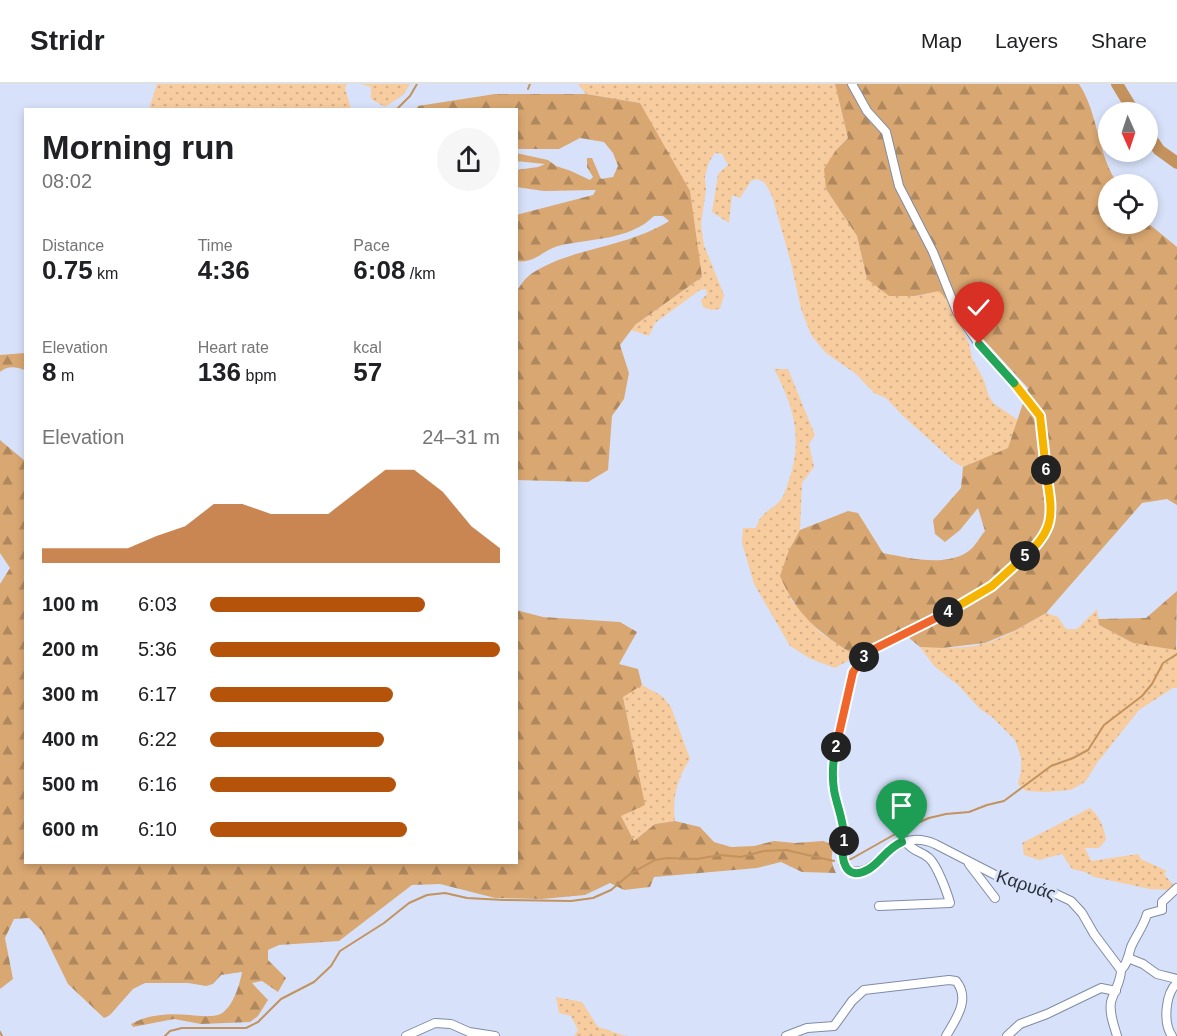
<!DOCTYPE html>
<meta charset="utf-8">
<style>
:root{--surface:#fff;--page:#f6f6f6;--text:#202124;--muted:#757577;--line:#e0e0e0;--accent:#b45309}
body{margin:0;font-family:Helvetica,sans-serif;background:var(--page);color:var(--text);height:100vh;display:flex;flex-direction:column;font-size:22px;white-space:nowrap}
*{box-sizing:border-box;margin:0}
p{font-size:20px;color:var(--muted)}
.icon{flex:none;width:33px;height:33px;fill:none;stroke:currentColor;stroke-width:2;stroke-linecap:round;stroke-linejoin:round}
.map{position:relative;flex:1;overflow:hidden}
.details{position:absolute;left:24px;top:24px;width:494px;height:756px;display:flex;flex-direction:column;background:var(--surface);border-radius:0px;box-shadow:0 3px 9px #0003}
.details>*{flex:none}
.needle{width:39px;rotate:177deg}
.fabs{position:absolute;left:1098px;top:18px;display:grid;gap:12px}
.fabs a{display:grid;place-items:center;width:60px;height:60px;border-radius:50%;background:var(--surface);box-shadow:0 3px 9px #0003;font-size:30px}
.pin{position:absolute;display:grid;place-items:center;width:51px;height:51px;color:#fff;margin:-62px -26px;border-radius:50% 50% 50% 0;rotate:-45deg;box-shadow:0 0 6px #0007}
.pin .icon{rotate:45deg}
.km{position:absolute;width:30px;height:30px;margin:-15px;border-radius:50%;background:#222;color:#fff;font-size:16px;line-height:30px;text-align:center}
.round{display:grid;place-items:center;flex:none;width:63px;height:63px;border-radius:32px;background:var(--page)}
.head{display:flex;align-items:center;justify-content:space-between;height:102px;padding:0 18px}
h1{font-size:33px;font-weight:700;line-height:45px}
.metrics{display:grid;grid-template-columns:repeat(3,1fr);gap:9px;height:102px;padding:6px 18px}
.metrics div{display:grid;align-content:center}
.metrics b{font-size:26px;font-weight:700}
.metrics small{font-size:16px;font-weight:400}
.metrics p{font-size:16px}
.chart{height:168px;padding:12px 18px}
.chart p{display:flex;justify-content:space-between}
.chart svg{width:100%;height:108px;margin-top:6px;fill:var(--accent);opacity:.7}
ul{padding:0 18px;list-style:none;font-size:20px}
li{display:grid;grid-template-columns:96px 72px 1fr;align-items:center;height:45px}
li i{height:15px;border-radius:8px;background:var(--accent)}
header{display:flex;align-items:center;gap:36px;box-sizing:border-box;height:84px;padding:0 30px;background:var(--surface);border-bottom:2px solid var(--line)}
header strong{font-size:28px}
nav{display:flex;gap:33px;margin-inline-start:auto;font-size:21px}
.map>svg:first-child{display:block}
.grass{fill:url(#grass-dots)}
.forest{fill:url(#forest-firs)}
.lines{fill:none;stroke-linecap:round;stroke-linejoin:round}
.stream{stroke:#c3925d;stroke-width:2}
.river{stroke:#c3925d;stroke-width:12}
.minor-casing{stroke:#7f8ba6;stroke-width:10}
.minor{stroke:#fff;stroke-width:8}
.split-1-casing{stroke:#fff;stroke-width:12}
.split-2-casing{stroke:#fff;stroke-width:12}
.split-3-casing{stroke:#fff;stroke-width:12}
.split-4-casing{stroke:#fff;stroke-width:12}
.split-5-casing{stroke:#fff;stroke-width:12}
.split-6-casing{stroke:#fff;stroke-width:12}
.split-7-casing{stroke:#fff;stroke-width:12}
.split-8-casing{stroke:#fff;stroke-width:12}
.split-1{stroke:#22a559;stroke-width:8}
.split-2{stroke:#22a559;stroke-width:8}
.split-3{stroke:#f0652b;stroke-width:8}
.split-4{stroke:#f0652b;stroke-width:8}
.split-5{stroke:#f5b400;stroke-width:8}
.split-6{stroke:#f5b400;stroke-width:8}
.split-7{stroke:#f5b400;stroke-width:8}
.split-8{stroke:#22a559;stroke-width:8}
.labels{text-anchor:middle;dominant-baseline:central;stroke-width:6;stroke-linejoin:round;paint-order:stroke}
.street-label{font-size:18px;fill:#2b303b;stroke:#d7e2fa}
</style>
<header>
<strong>Stridr</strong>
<nav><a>Map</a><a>Layers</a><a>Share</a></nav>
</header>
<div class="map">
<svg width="1177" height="952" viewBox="0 0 1177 952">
<defs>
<pattern id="grass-dots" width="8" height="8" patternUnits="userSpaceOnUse" patternTransform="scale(1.5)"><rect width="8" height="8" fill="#f7cc9f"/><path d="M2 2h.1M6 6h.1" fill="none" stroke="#d4b08a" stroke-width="1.8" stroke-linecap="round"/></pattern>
<pattern id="forest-firs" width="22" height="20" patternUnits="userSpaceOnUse" patternTransform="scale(1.5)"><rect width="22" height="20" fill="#d9a771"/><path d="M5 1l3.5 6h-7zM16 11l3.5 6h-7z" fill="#b0885e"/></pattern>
</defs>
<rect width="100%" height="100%" fill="#d7e2fa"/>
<g class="grass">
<path d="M157,0H347L345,4L351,25H149Z"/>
<path d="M361,0H410L403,11L385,23L371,15V3Z"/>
<path d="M578,0H835L848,54L836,66L826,105L857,152L867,195L915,212L939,207L952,221L969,260L972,274L984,296L988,310L993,319L1018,336L1008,365L963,383L954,378L902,331L886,314L874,309L856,290L826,269L811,251L801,225L791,179L772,112L765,99L757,95L751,97L740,114L732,111L729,139L712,128L718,90L728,81L722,70L715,69L709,78L705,93L706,106L701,141L704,161L724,211L720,225L711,226L703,223L701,216L707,210L706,205L700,206L655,239L649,252L631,246L635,241L702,193L640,19L586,10Z"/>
<path d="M774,285H788L815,351L809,360L814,383L802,399L800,446L789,466L791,516L821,549L851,569L871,559L858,571L835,584L811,575L790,562L754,500L742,459L743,444H756C761,426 773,427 782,414C785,409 787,402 789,396C803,355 794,322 774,285Z"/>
<path d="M1097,525L1099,541L1133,559L1177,565V604H1173L1139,626L1097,679L1085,698L1071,706L1046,708L1026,707L1018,700L1021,687V673L1015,656L992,633L980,625L958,601L934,582L920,563C941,564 967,565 987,559C1008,552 1027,540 1046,529L1058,533L1066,545H1077Z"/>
<path d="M642,601L662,612L671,623L690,675C677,695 672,714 675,737L655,740L634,757L621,732L644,720L623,612Z"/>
<path d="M1090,724C1100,733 1104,743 1106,756L1099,764H1085L1091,777L1138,770L1141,775L1167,787L1164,790L1175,803L1171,806L1150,805L1094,793L1085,788L1072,785L1062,770L1039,776L1024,771L1022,759Z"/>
<path d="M556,913L582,918L598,943C609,945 618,951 628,952H574L578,946L571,932L559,929Z"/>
</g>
<g class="forest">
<path d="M835,0H1079C1099,30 1097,71 1118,100H1108V140L1148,139L1177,163V421L1167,415L1142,419L1046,529L1016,546L985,559L942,564L920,563L902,548L851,569C816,546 797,531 780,492L789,466L800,446L848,427L858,429L883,469C909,474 947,484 970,466C976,461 980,453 985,447L978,424L960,446L945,458L935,450L933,436L961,404L963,383L1008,364L1028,304L939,207L915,212H889L867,195L857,152L826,105L824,85L836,66L848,54Z"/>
<path d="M495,10H586L640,19L690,107L702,193L635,241L620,261L629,289L624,315L612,332L608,386L588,398L516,396V208C520,202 525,194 531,190C571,163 627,164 669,137L663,132H654C629,157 590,154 558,162C542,167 534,180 516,177V131L593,111L596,106L544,107L516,103V86L538,83L545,80L516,77V69L548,76L556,82L571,87L590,96L593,93L587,83V74H592L601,95L613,93L618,82L613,69L604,58L580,54L559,65H516V26L417,25L418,22Z"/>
<path d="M25,269V286C16,283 8,281 0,288V271Z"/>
<path d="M0,356L25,377L26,778H516V526L543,533L620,538L637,548L619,580L638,585L642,601L623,613L645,721L621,732L634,757L655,740L675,737L700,743L714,758L731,763L754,762L774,757L795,759L823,757L835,761C830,771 831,779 836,789L802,788L781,778L757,784L654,793L650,803L624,806L610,799L585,811L542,815L495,814L440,800L412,801L339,857L279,861L268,866V876L286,894L278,908L262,897L252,899L268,916L258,932L250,938L201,940L174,935L133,943L131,940C150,930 168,929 190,931C199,932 209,933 218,931C232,927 240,900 242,888L221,891L213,900L206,902L188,899H145L133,905L110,931L104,934L68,900L42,847L29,834L14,835L5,854L13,895L0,905V500L10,484L0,469Z"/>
<path d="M1177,507L1176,566L1133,559L1099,541L1098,535L1146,534Z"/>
</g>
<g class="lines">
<g class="stream">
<path d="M528,5L530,0"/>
<path d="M396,26L410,12L417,0"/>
<path d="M844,777L851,775L906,744L929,734L946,730L969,728L987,721L1004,717L1051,682L1073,674L1088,666L1104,641L1142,612L1152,600L1163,579L1177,570"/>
<path d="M0,948L2,952"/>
<path d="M165,952L170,947L182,944H246L258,938L281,915L314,898L331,882L340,867L384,839L409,819L427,811L445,809L467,814L504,816L571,817L593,814L611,806L630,790L655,776L667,774L697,775L720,771L741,773L764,767L786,766L834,777"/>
</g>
<g class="river">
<path d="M1117,0L1134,28"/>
<path d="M1148,50L1159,66L1177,79"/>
</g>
<g class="minor-casing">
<g id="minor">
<path d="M852,0L867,27L886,48L899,102L933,168L957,228L979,260L1023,309L1040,332L1052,428L1047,447L1042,456L992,502L957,524L876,564L863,573L853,588L834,672V705L844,747L843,779L849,786C878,798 889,740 935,760L1007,797L1054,809L1071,817L1082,829L1094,850L1121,886C1121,898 1114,907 1111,918C1109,930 1114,941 1117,952"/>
<path d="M969,780L995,814"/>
<path d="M879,822L950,819C947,808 937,781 929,774C920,766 914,769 905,757"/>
<path d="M1128,874L1143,880L1157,890L1177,895"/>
<path d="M1121,886C1128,879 1128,872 1131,863C1136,851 1143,844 1147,830L1162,826V818L1177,804"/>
<path d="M406,952L435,939L451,940L469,948L495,952"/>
<path d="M786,952L807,944L834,942L852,917L864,906L949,896L956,897C971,915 956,935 946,952"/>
<path d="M1007,952L1020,940L1047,930L1101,904L1116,907"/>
<path d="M1172,952C1163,939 1165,910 1177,899"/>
</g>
</g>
<use href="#minor" class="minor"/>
</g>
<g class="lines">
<g class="split-1-casing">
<path id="split-1" d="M844,757C840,775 845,799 869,785C882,777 886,765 902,758"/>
</g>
<g class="split-2-casing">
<path id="split-2" d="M836,663C833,676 832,692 834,706C837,723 845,739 844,757"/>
</g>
<g class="split-3-casing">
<path id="split-3" d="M836,663L853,588L864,573"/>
</g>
<g class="split-4-casing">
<path id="split-4" d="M864,573L876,564L948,528"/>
</g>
<g class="split-5-casing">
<path id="split-5" d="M948,528L992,502L1025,472"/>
</g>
<g class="split-6-casing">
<path id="split-6" d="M1025,472C1059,443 1051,425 1046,386"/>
</g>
<g class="split-7-casing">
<path id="split-7" d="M1014,299L1040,332L1046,386"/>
</g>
<g class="split-8-casing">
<path id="split-8" d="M979,260L1014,299"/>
</g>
<use href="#split-1" class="split-1"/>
<use href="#split-2" class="split-2"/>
<use href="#split-3" class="split-3"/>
<use href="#split-4" class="split-4"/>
<use href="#split-5" class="split-5"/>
<use href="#split-6" class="split-6"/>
<use href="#split-7" class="split-7"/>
<use href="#split-8" class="split-8"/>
</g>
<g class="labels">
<g class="street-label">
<text transform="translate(1026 801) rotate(18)">Καρυάς</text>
</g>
</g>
</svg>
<div class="fabs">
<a><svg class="needle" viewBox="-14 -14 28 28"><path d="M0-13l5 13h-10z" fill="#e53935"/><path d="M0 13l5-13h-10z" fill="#757577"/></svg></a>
<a><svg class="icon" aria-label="locate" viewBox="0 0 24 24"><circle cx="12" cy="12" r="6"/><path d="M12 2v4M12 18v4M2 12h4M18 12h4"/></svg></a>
</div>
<div class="pin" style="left:902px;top:758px;background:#1e9e55"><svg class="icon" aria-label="arrive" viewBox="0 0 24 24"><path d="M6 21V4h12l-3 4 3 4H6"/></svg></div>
<div class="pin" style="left:979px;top:260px;background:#d93025"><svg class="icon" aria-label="check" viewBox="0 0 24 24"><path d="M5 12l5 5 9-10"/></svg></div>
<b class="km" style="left:844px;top:757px">1</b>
<b class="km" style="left:836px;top:663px">2</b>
<b class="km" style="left:864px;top:573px">3</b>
<b class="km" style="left:948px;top:528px">4</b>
<b class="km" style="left:1025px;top:472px">5</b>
<b class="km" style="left:1046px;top:386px">6</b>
<section class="details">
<div class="head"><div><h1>Morning run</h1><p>08:02</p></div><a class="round"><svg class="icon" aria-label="share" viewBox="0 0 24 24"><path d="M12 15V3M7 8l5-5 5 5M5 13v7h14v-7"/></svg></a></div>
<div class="metrics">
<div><p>Distance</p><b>0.75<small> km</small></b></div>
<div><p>Time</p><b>4:36</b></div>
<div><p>Pace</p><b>6:08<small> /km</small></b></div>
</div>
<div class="metrics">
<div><p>Elevation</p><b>8<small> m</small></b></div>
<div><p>Heart rate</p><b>136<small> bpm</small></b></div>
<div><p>kcal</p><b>57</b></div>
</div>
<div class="chart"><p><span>Elevation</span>24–31 m</p>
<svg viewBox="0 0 160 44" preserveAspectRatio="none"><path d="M0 44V38L10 38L20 38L30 38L40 33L50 29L60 20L70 20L80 24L90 24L100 24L110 15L120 6L130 6L140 15L150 29L160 38V44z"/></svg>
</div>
<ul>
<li><b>100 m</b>6:03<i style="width:74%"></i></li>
<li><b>200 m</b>5:36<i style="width:100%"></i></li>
<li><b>300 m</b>6:17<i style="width:63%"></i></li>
<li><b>400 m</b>6:22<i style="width:60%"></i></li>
<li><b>500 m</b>6:16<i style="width:64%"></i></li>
<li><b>600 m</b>6:10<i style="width:68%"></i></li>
</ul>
</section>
</div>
